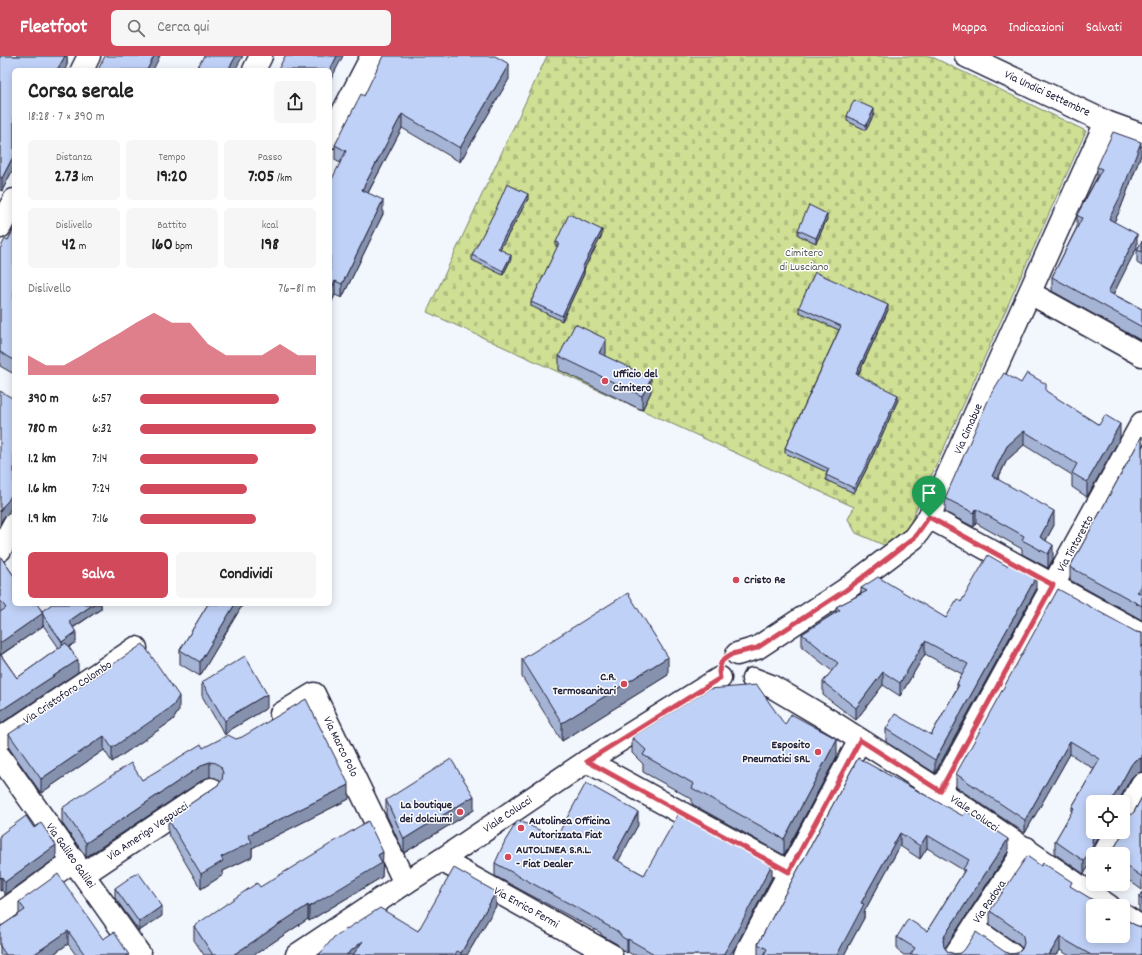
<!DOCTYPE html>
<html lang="it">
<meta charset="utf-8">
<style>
:root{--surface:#fff;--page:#f6f6f6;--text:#222;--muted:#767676;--accent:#d1495b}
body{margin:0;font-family:Dekko,sans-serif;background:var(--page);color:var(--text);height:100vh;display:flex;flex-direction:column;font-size:15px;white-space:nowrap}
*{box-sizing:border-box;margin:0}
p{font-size:13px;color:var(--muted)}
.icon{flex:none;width:22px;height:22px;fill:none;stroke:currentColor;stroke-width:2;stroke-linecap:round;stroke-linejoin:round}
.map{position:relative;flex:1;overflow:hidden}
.drawer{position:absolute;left:12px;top:12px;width:320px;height:538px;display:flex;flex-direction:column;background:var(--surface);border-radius:6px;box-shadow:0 2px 10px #0003}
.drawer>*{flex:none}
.tools{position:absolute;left:1086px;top:739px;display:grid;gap:8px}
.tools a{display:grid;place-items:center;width:44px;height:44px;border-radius:6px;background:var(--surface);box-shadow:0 2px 10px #0003;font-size:20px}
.pin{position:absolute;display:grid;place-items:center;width:34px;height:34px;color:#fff;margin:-41px -17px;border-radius:50% 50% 50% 0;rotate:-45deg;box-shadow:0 0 4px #0007}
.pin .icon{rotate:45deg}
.round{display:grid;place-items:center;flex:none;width:42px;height:42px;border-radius:6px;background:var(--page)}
.summary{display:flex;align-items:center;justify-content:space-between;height:68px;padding:0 16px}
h1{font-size:22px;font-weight:700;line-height:30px}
.figures{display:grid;grid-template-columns:repeat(3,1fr);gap:6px;height:68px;padding:4px 16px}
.figures div{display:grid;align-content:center;border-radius:6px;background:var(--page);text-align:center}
.figures b{font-size:17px;font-weight:700}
.figures small{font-size:11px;font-weight:400}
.figures p{font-size:11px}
.chart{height:112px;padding:8px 16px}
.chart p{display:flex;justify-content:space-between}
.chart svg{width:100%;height:72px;margin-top:4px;fill:var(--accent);opacity:.7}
.action{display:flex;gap:8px;margin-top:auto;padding:8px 16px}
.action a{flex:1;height:46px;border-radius:6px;background:var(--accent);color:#fff;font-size:16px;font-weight:700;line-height:46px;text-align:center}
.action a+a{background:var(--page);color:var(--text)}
ul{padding:0 16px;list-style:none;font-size:13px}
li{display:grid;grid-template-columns:64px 48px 1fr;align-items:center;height:30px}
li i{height:10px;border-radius:5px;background:var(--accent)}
header{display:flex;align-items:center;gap:24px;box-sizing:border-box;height:56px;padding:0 20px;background:var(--accent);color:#fff}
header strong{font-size:19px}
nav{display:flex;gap:22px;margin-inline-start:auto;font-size:14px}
.search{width:280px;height:36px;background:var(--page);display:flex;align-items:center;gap:10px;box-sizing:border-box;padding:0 14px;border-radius:6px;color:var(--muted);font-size:15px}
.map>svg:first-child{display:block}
.cemetery{fill:url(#cemetery-stones);stroke:#788168}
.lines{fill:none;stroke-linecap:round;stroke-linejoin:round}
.minor-casing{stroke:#22223b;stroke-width:25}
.minor{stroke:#fff;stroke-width:22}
.wall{fill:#a5b4d4;stroke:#22223b;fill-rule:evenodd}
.shaded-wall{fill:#8692ad;stroke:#22223b}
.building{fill:#c0d1f7;stroke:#22223b}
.route-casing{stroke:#fff;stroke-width:8}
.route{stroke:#d1495b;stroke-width:5}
.poi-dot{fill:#d1495b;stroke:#fff;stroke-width:1.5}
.labels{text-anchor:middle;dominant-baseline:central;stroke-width:3;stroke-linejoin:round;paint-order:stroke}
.street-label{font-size:12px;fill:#22223b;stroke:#fff}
.park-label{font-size:12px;fill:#565b56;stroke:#fff}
.poi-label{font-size:12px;font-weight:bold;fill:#22223b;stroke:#fff;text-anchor:start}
</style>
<header>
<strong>Fleetfoot</strong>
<div class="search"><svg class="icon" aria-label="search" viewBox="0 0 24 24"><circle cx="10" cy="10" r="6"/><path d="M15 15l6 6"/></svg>Cerca qui</div>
<nav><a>Mappa</a><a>Indicazioni</a><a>Salvati</a></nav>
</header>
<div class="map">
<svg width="1142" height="899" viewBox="0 0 1142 899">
<defs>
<pattern id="cemetery-stones" width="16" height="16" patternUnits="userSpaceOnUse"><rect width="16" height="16" fill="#cfe094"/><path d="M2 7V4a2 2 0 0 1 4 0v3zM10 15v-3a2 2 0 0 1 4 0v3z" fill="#b1c080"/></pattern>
</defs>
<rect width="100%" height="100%" fill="#f2f6fd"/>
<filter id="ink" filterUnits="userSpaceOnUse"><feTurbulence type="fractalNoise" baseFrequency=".025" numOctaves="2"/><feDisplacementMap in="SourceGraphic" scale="8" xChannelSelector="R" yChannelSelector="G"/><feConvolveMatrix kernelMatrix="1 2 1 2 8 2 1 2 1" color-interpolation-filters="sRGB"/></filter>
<g filter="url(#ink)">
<path class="cemetery" d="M547,0H930L1086,75L904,481L893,493L856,477L848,463L854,451L427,256Z"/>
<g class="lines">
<g class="minor-casing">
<g id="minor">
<path d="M966,0L1106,66L1142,79"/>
<path d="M82,14L89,0"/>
<path d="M254,14L261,0"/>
<path d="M330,81L372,0"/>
<path d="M0,171L14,144"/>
<path d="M1030,237L1142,299"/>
<path d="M929,461L1142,578"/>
<path d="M0,494L14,468"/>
<path d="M737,598L757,592L845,534L914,482L929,461L1106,66"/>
<path d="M753,623L771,630L837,669L940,735L1109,850"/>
<path d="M281,658L314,638L405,827"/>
<path d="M0,683L136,592"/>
<path d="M0,701L140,899"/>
<path d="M587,705L789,816"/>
<path d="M940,735L1142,367"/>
<path d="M1123,763L1142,728"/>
<path d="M1104,798L1116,776"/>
<path d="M441,804L611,899"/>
<path d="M84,818L211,733"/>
<path d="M0,858L74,804"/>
<path d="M1123,859L1142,872"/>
<path d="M973,872L1012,899"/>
<path d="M297,899L405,827L441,804L587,705L720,622"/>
<path d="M745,899L860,684"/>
<path d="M955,899L1026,792"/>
</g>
</g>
<use href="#minor" class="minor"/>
</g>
<g class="wall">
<path d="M0,0H67V9L14,14V111L2,135L0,134Z"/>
<path d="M509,23L460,106L402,72L368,137L383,158L342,242L335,239L330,250L340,107L335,104V89L364,40Z"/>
<path d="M874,58L866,74L847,65V60Z"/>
<path d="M1141,99L1120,154L1114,166L1137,191L1113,238L1142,253V285L1052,235V221L1077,171V159L1097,121V111Z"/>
<path d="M528,143L500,193L511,203L503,219L472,204V199Z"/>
<path d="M827,163L816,187L798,179V174Z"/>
<path d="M14,173V318L0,310V193L8,184Z"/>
<path d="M602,179L584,213V218L562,265L531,250V246L558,191L556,190V186Z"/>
<path d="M1142,185V210L1137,207V194Z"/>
<path d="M799,251L888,254L858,319L898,344L865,416L854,437L826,424V419L827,416L785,397V392L839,274L799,256Z"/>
<path d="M606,297L605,300L651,336L642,354L559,314V300Z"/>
<path d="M1021,327L1046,336L1120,382L1087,441L1072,431V419L1024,389L1007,404L998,423L1054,469L1046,484L1053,503L1048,512L1022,498V493L976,467L974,471L945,456V442Z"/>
<path d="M1142,380V564L1070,524V511Z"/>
<path d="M0,500L14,520L42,555L101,548V553L73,572L76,586L69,591L78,616L0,668ZM43,569L59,592L17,622L1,599L43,570Z"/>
<path d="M861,532L946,562L961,546L1036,534L935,717L886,686V673L931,679L957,632V628L962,618L925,598L900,640L883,629L856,664L823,639V626L832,615L802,591V578L836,556V551L861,538Z"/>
<path d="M208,548H243L200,620L180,608V594Z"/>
<path d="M1136,576L1142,577V716L1135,718L1131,722L1093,792V803L1084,818L1055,798V785L1072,756V751L1094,713L1070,698L1025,777L956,731V718Z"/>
<path d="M522,603L668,619L562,685L522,621Z"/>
<path d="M202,626L267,652L230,674L225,679L202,640Z"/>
<path d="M179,654L173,664L112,706L104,694L41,737L9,692V678Z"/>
<path d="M785,669L837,700L784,799L692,748V743L643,716V708L632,697V681Z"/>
<path d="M203,692L349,743L252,792V801L223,815V819L201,833L168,777V763L218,729L221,726L216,722L210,721L204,723L86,801L62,767V752L142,724Z"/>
<path d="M858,702L1008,796L945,892L948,896L955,898L1005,896L1011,898L1018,897L1022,892L1019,889L990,869V855L1072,832L1135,869L1141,871L1142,899H1068L1060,894L1057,899H904L897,894V881L927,875L963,817V814L927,792L920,803L900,790L864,856V862L844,899H758V888Z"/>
<path d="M1142,741V834L1123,820V798H1109V796L1115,791Z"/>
<path d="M386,744L474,754L404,797L386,758Z"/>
<path d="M638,769L618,805L644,819L772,821L730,899H633L628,896L627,897L622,894L617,888L601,879V877L495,820V807L556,782Z"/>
<path d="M0,779L56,802L5,839L2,834L0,835Z"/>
<path d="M382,810V821L309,865L308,863L254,899H204L194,884V870L383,810Z"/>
<path d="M115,832L162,860L139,875L115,842Z"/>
<path d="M1142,836V857L1139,855V841Z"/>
<path d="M19,846L103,883L129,899H76L68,888L52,899H0V871L19,858Z"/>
<path d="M496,850L467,899H319L418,875Z"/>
</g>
<g class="shaded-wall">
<path d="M65,0H67V9L65,14H57Z"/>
<path d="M154,0H160L153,14H147Z"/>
<path d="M236,0H243L235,14H228Z"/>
<path d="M337,0H343L330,25V14Z"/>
<path d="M509,8V23L460,106V92Z"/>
<path d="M874,53V58L866,74V69Z"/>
<path d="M402,58V72L362,148V134Z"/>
<path d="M1141,86V99L1120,154L1109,176V163Z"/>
<path d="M14,99V111L2,135V122Z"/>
<path d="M528,138V143L498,197V192Z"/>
<path d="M383,144V158L342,242V228Z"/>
<path d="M827,158V163L816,187V182Z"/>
<path d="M602,174V179L582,217V212Z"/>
<path d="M1137,178V191L1108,249V236Z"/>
<path d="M511,199V203L503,219V215Z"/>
<path d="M584,213V218L562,265V260Z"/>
<path d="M335,225V239L330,250V235Z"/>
<path d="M888,249V254L856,323V318Z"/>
<path d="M606,283V297L599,311V297Z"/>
<path d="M651,322V336L642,354V340Z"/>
<path d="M898,339V344L865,416L854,437V432Z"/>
<path d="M1120,368V382L1087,441V426Z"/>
<path d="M1024,375V389L1007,404L992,434V420L1007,390Z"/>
<path d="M14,434V447L8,457L3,462L0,468V456L3,450Z"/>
<path d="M976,453V467L974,471V457Z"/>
<path d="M1054,455V469L1040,495V481Z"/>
<path d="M1053,489V503L1048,512V498Z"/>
<path d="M1036,521V534L935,717V704Z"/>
<path d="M1142,527V540L1137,549V536Z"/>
<path d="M94,548H101V553L69,574V565Z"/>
<path d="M235,548H243L200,620V606Z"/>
<path d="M43,557V570L0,599V587Z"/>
<path d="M76,576V586L62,596V586Z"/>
<path d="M925,585V598L900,640V627Z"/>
<path d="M668,601V619L562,685V667Z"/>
<path d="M78,604V616L0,668V655Z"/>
<path d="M883,616V629L856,664V652Z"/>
<path d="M267,638V652L230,674L225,679V665L230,660Z"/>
<path d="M179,640V654L173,664L112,706V692Z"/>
<path d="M104,680V694L41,737V723Z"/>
<path d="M837,683V700L784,799V783Z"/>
<path d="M1070,685V698L1025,777V764Z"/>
<path d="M1141,702V716L1135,718L1131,722L1118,746H1112V744L1131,709L1135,704Z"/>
<path d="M210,706V721L204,723L86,801V787L204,708Z"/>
<path d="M349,729V743L252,792V801L223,815V819L201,833V818L248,779Z"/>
<path d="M474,740V754L404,797V783Z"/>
<path d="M638,756V769L613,815V802Z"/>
<path d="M1094,776H1102L1093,792V803L1084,818V805Z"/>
<path d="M900,777V790L864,856V862L844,899H837L861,847Z"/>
<path d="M927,779V792L920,803V790Z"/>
<path d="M1008,783V796L945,892L943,898V884L945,879Z"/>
<path d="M56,789V802L5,839V826Z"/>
<path d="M383,796L382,821L309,865V851L378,799Z"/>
<path d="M772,808V821L736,890L730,899H723Z"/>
<path d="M2,821V834L0,835V822Z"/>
<path d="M496,836V850L467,899H461V897Z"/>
<path d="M308,849V863L254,899H233Z"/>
<path d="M162,850V860L139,875V866Z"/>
<path d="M68,875V888L52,899H33Z"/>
<path d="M1060,881V894L1057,899H1049Z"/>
<path d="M628,883V896L627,897V884Z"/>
<path d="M363,885V899H346Z"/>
</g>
<g class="building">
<path d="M0,0H65L57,14H14V99L2,122L0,121Z"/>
<path d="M105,0H154L147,14H98Z"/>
<path d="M204,0H236L228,14H196Z"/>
<path d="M285,0H337L330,14H278Z"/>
<path d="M383,0H495L509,8L460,92L402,58L362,134L383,144L342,228L335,225L330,235V127L346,95L335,89L361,38L364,40Z"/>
<path d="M854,44L874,53L866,69L847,60Z"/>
<path d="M1113,76L1141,86L1120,141L1109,163L1137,178L1108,236L1142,253V271L1052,221L1082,162L1077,159L1102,113L1097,111Z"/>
<path d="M507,128L528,138L498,192L511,199L503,215L472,199L496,153Z"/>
<path d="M809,149L827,158L816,182L798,174Z"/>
<path d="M569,158L602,174L582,212L584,213L562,260L531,246L559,187L556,186Z"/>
<path d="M14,173V304L0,296V193L5,183L8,184Z"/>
<path d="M1142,185V196L1137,194Z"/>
<path d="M815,216L888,249L856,318L898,339L865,411L854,432L826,419L829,413L785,392L841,270L799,251Z"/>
<path d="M575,268L606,283L599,297L651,322L642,340L559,300Z"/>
<path d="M1004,317L1021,327L1027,317L1046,328V335L1099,369L1105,359L1120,368L1087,426L1072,417L1077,408L1024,375L1007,390L992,420L1054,455L1040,481L1053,489L1048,498L1022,484L1024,480L976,453L974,457L945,442L991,338Z"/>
<path d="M0,335L14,343V434L8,445L3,450L0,456Z"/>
<path d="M1142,380V527L1137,536L1142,538V550L1070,511Z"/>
<path d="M988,499L1007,510L1009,507L1036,521L935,704L886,673L895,658L931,679L959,629L957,628L968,608L925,585L900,627L883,616L856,652L823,626L838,607L802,578L840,554L836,551L867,535L861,532L878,521L946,562L957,543L961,546Z"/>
<path d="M0,500L14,520V548H37L43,557L0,587V556L6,552L0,544Z"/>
<path d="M1058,533L1136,576L1142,577V702L1135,704L1131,709L1112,744V746H1093V776H1094L1093,779L1092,785L1093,789L1084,805L1055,785L1074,752L1072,751L1100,703L1070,685L1025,764L956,718Z"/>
<path d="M628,537L668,601L562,667L522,603Z"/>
<path d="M52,548H94L69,565L76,576L62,586L43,559V557L42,555Z"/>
<path d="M208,548H235L200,606L180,594Z"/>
<path d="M66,587L78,604L0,655V598L17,622Z"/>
<path d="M143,588L179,640L173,650L112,692L104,680L41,723L9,678Z"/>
<path d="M245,600L267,638L230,660L225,665L202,626Z"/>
<path d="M757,629L785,669L791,658L837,683L784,783L692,732L694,728L643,699L646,694L632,681L709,633Z"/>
<path d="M306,643L349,729L248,779L252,786L221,801L223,805L201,818L168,763L218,729L222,724L223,717L221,711L216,707L210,706L204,708L86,787L62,752L131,707L142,724L201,688L203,692L228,679L236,683L242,681Z"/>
<path d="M858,702L963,760L966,755L1008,783L945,879L943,884L944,891L948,896L955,898L961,897L965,893L976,876L1005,896L1011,898L1018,897L1022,893L1024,887L1023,880L1019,875L990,855L1027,800L1041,810L1043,807L1072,826L1070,830L1103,850H1093V880H1123V862L1135,869L1141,871H1142V899H1091L1060,881L1049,899H910L915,892L897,881L908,863L927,875L965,814L963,813L969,804L927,779L920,790L900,777L861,847L864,848L837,899H764L767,893L758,888Z"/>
<path d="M451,703L474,740L404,783L386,744Z"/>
<path d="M586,727L638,756L613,802L644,819L679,757L772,808L736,877L723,899H656L628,883L627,884L622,881L617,875L601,866V865L495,807L505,785L518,764L556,782Z"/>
<path d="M1142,741V821L1123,807V798H1112L1109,796L1115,791L1127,769L1128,761L1134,756Z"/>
<path d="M26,760L34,772L41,767L56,789L5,826L2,821L0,822V779Z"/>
<path d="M368,765L383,796L378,799L382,807L309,851L308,849L233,899H213L194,870L257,827L260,831Z"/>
<path d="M454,812L496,836L461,897L457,895L455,899H353L363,885L346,899H319L334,881L380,852L418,875Z"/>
<path d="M138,816L162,850L139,866L115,832Z"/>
<path d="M58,818L103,883L114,876L129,899H85L68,875L33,899H6L0,890V891V871L25,854L19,846Z"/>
<path d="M1142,836V844L1139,841Z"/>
</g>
</g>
<g class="lines" filter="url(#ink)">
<g class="route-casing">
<path id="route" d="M929,461L1053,529L940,735L860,684L789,816L587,705L720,622L719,616L720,610L722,605L727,601L732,598L757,592L846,534L914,482Z"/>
</g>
<use href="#route" class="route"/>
</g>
<g class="poi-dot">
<circle cx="605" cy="325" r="4"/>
<circle cx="736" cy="524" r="4"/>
<circle cx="624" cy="628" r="4"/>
<circle cx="818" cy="696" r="4"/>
<circle cx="460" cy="756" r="4"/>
<circle cx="521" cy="772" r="4"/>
<circle cx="508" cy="801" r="4"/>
</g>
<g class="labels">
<g class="street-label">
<text transform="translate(1047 38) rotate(25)">Via Undici Settembre</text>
<text transform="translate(969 373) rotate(-66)">Via Cimabue</text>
<text transform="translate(1076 488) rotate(-61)">Via Tintoretto</text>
<text transform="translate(68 637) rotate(-34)">Via Cristoforo Colombo</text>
<text transform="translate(340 691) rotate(64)">Via Marco Polo</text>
<text transform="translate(974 758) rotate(34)">Viale Colucci</text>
<text transform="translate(508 759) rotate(-34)">Viale Colucci</text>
<text transform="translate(148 776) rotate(-34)">Via Amerigo Vespucci</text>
<text transform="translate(70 800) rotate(55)">Via Galileo Galilei</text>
<text transform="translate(990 846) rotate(-56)">Via Padova</text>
<text transform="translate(526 852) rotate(29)">Via Enrico Fermi</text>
</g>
<g class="park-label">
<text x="804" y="197">Cimitero<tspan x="804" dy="14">di Lusciano</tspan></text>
</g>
<g class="poi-label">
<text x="613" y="318">Ufficio del<tspan x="613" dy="14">Cimitero</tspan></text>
<text x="744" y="524">Cristo Re</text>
<text x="616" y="621" text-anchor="end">C.R.<tspan x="616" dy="14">Termosanitari</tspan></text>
<text x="810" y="689" text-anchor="end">Esposito<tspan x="810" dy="14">Pneumatici SRL</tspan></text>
<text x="452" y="749" text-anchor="end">La boutique<tspan x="452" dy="14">dei dolciumi</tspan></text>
<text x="529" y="765">Autolinea Officina<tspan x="529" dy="14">Autorizzata Fiat</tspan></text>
<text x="516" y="794">AUTOLINEA S.R.L.<tspan x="516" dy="14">- Fiat Dealer</tspan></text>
</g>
</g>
</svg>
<div class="tools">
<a><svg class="icon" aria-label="locate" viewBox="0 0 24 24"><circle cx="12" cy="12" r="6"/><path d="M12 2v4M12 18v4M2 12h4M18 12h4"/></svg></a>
<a>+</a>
<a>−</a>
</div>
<div class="pin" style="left:929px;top:461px;background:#1e9e55"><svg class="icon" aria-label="arrive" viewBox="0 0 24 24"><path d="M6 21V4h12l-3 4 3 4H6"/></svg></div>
<section class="drawer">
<div class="summary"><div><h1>Corsa serale</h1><p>18:28 · 7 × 390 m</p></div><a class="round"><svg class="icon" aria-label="share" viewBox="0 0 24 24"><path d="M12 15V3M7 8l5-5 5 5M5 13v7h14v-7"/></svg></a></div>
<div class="figures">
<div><p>Distanza</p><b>2.73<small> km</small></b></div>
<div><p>Tempo</p><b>19:20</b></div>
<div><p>Passo</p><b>7:05<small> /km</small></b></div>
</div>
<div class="figures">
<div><p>Dislivello</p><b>42<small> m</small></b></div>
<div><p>Battito</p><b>160<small> bpm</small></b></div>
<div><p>kcal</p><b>198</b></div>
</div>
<div class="chart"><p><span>Dislivello</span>76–81 m</p>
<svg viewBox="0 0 160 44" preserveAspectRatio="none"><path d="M0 44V32L10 38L20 38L30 32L40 25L50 19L60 12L70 6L80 12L90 12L100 25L110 32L120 32L130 32L140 25L150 32L160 32V44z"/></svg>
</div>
<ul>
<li><b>390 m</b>6:57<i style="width:79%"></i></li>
<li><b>780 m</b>6:32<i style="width:100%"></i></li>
<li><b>1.2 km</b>7:14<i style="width:67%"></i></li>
<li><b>1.6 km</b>7:24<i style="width:61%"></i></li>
<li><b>1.9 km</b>7:16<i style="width:66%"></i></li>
</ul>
<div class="action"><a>Salva</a><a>Condividi</a></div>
</section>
</div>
